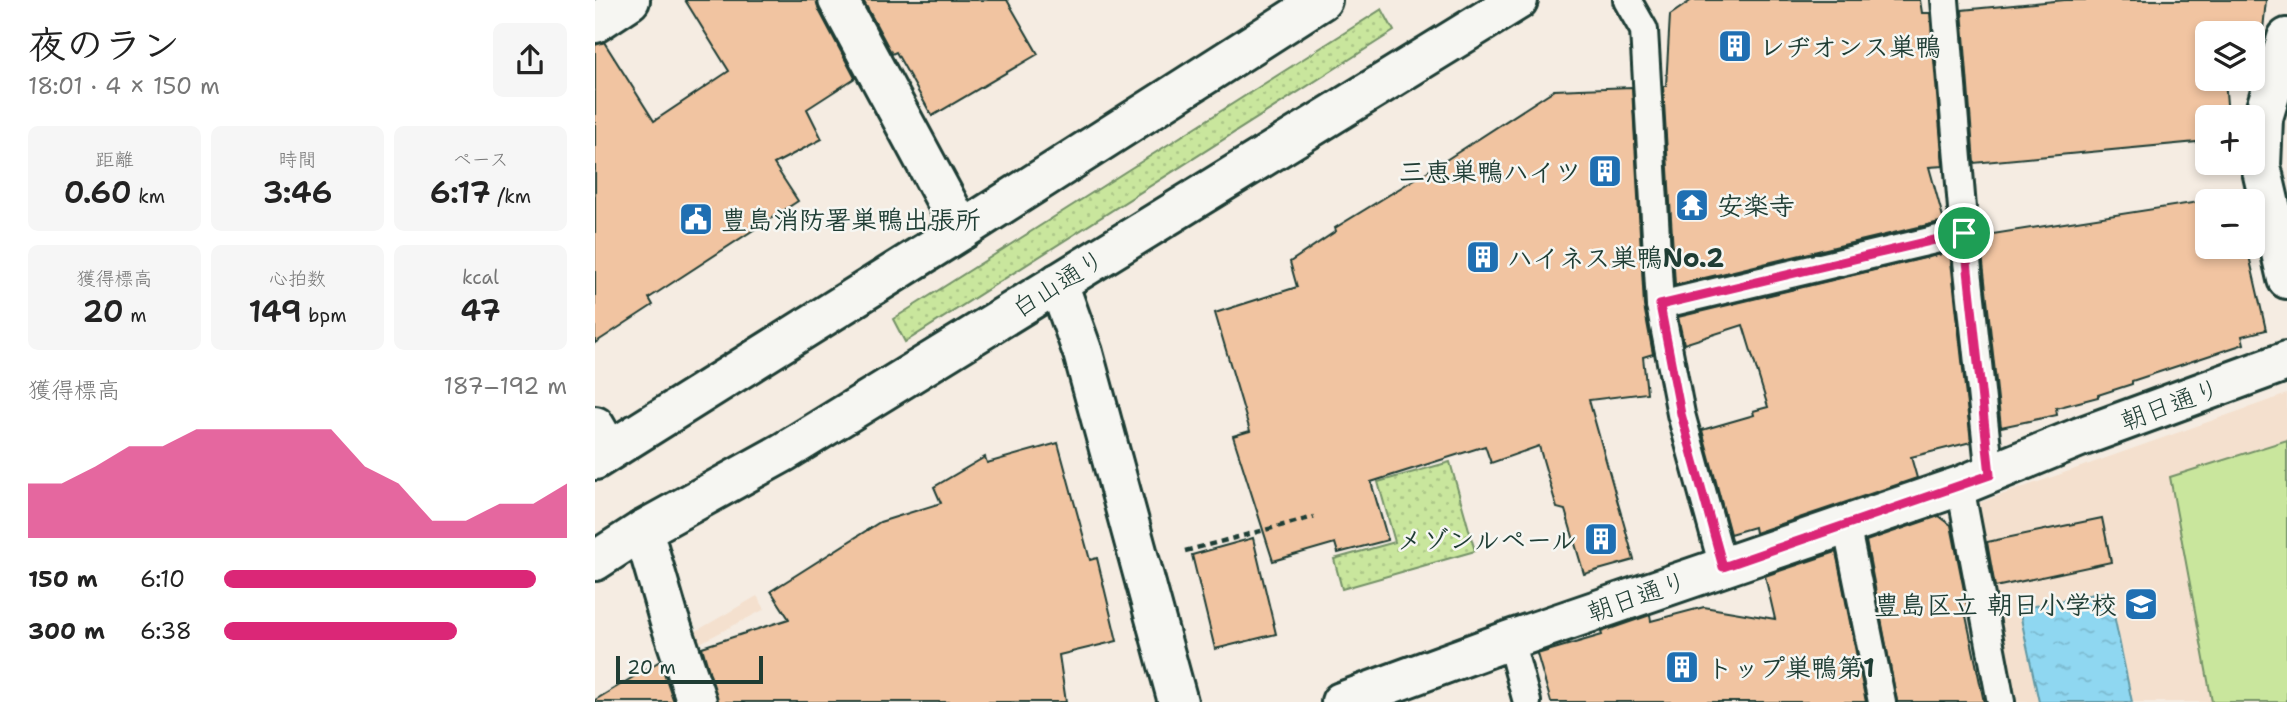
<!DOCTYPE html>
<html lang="ja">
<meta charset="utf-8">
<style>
:root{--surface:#fff;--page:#f6f6f6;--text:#222;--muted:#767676;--accent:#db2777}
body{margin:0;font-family:"Shantell Sans","Klee One",sans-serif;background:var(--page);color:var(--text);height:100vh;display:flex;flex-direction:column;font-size:26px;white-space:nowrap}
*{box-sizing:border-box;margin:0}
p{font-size:23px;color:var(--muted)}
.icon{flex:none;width:38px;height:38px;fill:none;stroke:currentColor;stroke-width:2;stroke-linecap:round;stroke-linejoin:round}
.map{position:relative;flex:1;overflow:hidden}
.sheet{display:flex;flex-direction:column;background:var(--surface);width:595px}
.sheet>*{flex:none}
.buttons{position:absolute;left:1600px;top:21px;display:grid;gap:14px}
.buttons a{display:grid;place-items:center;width:70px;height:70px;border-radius:10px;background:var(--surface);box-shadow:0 4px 10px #0003;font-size:35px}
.scale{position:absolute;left:21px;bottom:18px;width:147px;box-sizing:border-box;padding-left:7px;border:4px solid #1f3d34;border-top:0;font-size:19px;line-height:24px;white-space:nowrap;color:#1f3d34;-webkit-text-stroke:5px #f6f6f2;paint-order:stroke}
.pin{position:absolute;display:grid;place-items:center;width:60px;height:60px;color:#fff;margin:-30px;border:4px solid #fff;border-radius:50%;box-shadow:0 2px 7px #0007}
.round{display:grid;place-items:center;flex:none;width:74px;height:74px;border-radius:10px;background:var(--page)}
.head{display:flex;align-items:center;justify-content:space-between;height:119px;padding:0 28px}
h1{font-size:38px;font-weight:600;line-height:52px}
.metrics{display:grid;grid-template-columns:repeat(3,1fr);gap:10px;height:119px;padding:7px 28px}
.metrics div{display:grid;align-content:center;border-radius:10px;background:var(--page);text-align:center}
.metrics b{font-size:30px;font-weight:600}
.metrics small{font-size:19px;font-weight:400}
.metrics p{font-size:19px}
.chart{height:196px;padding:14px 28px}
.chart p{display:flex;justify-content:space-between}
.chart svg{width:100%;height:126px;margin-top:7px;fill:var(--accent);opacity:.7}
ul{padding:0 28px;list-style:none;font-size:23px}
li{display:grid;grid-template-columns:112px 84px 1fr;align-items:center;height:52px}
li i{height:18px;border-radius:9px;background:var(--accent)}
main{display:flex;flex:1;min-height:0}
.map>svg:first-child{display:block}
.built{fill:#f4e0ce}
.grass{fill:url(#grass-dots);stroke:#749268;stroke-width:2}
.pitch{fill:#c9e69d;stroke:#749268;stroke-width:2}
.water{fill:url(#water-ripples);stroke:#6299a5;stroke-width:2}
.building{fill:#f1c4a1;stroke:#1f3d34;stroke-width:2}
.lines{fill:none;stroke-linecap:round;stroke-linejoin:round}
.lane-casing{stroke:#1f3d34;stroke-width:32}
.street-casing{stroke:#1f3d34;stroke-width:44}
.secondary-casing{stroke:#1f3d34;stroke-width:44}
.highway-casing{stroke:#1f3d34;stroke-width:44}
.path{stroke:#1f3d34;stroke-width:4.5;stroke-dasharray:7 5;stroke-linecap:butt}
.lane{stroke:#f6f6f2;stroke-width:26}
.street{stroke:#f6f6f2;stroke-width:38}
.secondary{stroke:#f6f6f2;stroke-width:38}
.highway{stroke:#f6f6f2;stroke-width:38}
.route-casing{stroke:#fff;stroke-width:14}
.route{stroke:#db2777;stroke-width:9}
.labels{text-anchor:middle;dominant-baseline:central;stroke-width:5;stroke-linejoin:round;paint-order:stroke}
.poi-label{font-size:26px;font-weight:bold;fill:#1f3d34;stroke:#f6f6f2;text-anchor:start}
.street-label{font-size:26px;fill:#1f3d34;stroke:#f6f6f2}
</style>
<main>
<section class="sheet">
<div class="head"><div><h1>夜のラン</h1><p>18:01 · 4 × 150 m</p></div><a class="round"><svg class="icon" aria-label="share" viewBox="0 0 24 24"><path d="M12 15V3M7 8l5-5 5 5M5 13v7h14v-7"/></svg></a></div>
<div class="metrics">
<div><p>距離</p><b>0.60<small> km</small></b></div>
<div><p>時間</p><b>3:46</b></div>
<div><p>ペース</p><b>6:17<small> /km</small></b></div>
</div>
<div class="metrics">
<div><p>獲得標高</p><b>20<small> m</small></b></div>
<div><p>心拍数</p><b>149<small> bpm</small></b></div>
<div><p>kcal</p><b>47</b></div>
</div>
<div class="chart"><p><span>獲得標高</span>187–192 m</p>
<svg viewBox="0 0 160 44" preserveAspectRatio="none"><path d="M0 44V25L10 25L20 19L30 12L40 12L50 6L60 6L70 6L80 6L90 6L100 19L110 25L120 38L130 38L140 32L150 32L160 25V44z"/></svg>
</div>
<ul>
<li><b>150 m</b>6:10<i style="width:91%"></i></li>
<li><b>300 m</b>6:38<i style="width:68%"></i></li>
</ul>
</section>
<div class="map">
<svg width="1692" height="702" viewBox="0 0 1692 702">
<defs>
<pattern id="grass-dots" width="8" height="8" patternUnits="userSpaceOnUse" patternTransform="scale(1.75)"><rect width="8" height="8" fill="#c9e69d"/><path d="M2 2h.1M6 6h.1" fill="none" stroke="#acc688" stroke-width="1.8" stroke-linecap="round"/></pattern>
<pattern id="water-ripples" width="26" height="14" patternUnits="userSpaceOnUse" patternTransform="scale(1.75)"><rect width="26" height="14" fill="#8fd7f1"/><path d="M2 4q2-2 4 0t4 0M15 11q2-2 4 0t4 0" fill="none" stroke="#7bb9cf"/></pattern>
</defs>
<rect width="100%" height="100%" fill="#f5ece2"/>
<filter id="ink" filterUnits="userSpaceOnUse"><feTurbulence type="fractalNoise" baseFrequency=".0143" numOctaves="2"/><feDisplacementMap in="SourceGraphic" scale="14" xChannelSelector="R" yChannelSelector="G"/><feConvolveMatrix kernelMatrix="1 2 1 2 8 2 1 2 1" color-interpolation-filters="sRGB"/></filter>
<g filter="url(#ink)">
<g class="built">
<path d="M1692,394V702H1422L1378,505Z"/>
<path d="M162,596L170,609L101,645L96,634Z"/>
</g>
<g class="grass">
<path d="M787,9L799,31L310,342L298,319Z"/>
<path d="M855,462L880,551L747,589L739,559L800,542L783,482Z"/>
</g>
<path class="pitch" d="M1692,440V702H1617L1575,477Z"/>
<path class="water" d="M1514,591L1537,702H1444L1424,609Z"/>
<g class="building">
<path d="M90,0H221L224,10L260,78L212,109L227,139L179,164L203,201L54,298L58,305L0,343V45L9,42L59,121L134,71Z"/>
<path d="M268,0H412L443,54L337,116L301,52L297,54Z"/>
<path d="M1097,0H1325L1327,13H1335L1348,166L1334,167L1349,221L1080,285L1068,86H1071L1075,15Z"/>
<path d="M1470,0H1671L1666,49L1659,71H1657V33H1612V79H1630L1633,117H1612V141L1379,163L1367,10Z"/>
<path d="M1037,87L1049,306L1058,354L1048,357L1052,393L994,400L1039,560L989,574L970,510L962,508L944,446L896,463L890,446L776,482L793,540L743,553L740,543L678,561L638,436L655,431L620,313L702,287L695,262L741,231L740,228L851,160L959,90Z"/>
<path d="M1648,195L1650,201H1612V247H1652L1671,330L1647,336L1649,344L1537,381V384L1503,395V397L1461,408L1462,415L1406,427L1385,236Z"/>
<path d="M1355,252L1376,442L1316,457L1322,478L1160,533L1159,527L1135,534L1107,430L1159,415L1158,411L1173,407L1148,325L1089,344L1083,317Z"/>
<path d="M463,443L495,560L502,558L522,641L464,655L471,702H123L107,647L194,619L176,591L285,522L346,503L339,487L390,457L392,463Z"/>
<path d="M1344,516L1356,525L1373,610L1370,611L1389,702H1302L1271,541Z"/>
<path d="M1507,518L1516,562L1400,587L1392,542Z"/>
<path d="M658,538L681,634L620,649L597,555Z"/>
<path d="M1241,552L1271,702H956L942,654L1007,635L1006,632L1055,615L1056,621L1109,607L1180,619L1170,576Z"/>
<path d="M65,661L79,702H0V700Z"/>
</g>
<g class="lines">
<g class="lane-casing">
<g id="lane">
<path d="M1032,0L1049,30L1065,305L1086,414L1128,567"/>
<path d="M1350,0L1369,233L1395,475"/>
<path d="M1065,305L1369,233"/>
<path d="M1365,486L1406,702"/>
<path d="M1251,524L1287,702"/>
<path d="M915,640L932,702"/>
</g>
</g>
<g class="street-casing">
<g id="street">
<path d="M243,0L367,230"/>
<path d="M0,23L35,0"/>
<path d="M1692,38L1668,118L1666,166L1692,279"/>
<path d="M0,426L14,450"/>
<path d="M48,530L74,619L102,702"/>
<path d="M746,702L915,640L1365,486L1485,437L1692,361"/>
</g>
</g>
<g class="secondary-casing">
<path id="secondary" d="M463,283L488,353L583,702"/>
</g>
<g class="highway-casing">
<g id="highway">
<path d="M0,460L367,230L727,0"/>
<path d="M0,561L48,530L189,452L923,0"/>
</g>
</g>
<path class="path" d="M590,551L719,517"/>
<use href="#lane" class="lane"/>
<use href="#street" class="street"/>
<use href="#secondary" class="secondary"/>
<use href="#highway" class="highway"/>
</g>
</g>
<g class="lines" filter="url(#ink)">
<g class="route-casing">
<path id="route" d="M1369,233L1395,475L1128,567L1086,414L1065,305Z"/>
</g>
<use href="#route" class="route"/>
</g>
<defs>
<g id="building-square" transform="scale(1.75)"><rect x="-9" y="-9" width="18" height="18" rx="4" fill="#1f6fb2" stroke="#f6f6f2"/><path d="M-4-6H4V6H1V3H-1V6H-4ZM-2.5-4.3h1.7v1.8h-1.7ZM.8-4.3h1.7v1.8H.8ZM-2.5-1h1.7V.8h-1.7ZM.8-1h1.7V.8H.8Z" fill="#fff"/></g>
<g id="temple-square" transform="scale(1.75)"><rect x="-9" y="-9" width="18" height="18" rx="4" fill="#1f6fb2" stroke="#f6f6f2"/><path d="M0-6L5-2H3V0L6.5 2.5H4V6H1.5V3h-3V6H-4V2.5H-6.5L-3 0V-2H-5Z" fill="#fff"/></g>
<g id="civic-square" transform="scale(1.75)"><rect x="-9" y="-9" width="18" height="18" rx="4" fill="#1f6fb2" stroke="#f6f6f2"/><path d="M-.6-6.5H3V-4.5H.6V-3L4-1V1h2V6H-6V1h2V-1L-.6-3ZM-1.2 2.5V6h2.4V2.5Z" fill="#fff"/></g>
<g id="school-square" transform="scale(1.75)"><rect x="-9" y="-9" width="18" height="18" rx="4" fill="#1f6fb2" stroke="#f6f6f2"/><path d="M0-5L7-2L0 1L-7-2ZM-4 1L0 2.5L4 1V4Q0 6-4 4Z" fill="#fff"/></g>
</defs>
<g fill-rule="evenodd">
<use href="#building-square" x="1140" y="46"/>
<use href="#building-square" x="1010" y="171"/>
<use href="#temple-square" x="1097" y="205"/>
<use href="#civic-square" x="101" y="219"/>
<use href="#building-square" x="888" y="257"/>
<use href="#building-square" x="1006" y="539"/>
<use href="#school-square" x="1546" y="604"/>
<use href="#building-square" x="1087" y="667"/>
</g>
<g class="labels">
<g class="poi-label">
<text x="1164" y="46">レヂオンス巣鴨</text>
<text x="986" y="171" text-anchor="end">三恵巣鴨ハイツ</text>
<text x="1122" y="205">安楽寺</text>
<text x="126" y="219">豊島消防署巣鴨出張所</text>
<text x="912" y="257">ハイネス巣鴨No.2</text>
<text x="982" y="539" text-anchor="end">メゾンルペール</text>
<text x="1522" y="604" text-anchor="end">豊島区立 朝日小学校</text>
<text x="1112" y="667">トップ巣鴨第1</text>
</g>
<g class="street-label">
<text transform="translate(463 283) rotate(-32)">白山通り</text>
<text transform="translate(1575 404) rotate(-20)">朝日通り</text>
<text transform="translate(1042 596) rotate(-19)">朝日通り</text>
</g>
</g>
</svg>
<div class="buttons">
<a><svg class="icon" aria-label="layers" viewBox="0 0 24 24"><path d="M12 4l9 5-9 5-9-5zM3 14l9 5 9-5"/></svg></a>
<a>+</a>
<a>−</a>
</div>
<div class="scale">20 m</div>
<div class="pin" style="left:1369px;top:233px;background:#1e9e55"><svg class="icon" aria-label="arrive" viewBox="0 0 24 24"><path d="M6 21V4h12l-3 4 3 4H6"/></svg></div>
</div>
</main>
